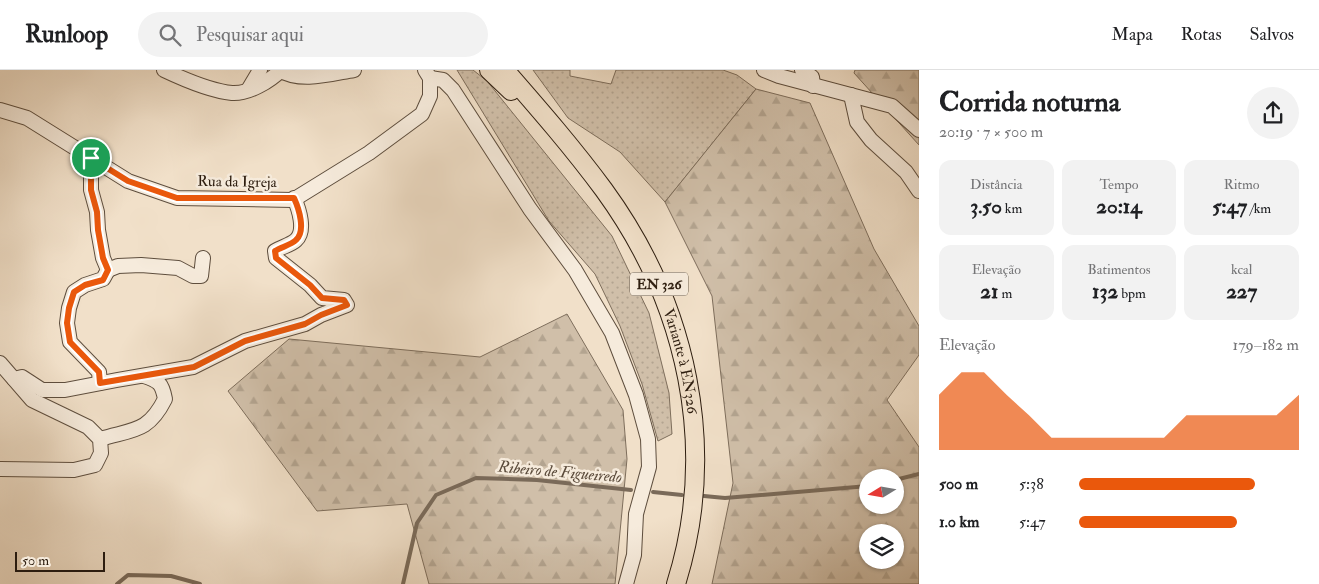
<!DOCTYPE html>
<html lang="pt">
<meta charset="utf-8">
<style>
:root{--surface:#fff;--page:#f2f2f2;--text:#202124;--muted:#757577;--line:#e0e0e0;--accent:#ea580c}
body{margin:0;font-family:"IM FELL Double Pica",serif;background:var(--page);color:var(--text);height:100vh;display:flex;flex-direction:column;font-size:19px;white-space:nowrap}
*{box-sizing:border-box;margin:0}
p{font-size:16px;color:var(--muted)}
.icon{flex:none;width:28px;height:28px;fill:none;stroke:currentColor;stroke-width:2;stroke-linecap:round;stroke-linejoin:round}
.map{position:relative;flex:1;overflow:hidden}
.side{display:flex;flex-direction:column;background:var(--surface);width:400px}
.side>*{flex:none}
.needle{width:32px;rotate:259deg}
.fabs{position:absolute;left:859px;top:399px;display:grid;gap:10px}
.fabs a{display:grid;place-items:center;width:45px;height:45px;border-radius:50%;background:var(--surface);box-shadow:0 1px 4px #0004;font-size:25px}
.scale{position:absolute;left:15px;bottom:12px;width:90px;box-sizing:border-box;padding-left:5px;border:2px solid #2d1d0f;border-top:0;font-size:14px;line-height:18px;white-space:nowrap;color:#2d1d0f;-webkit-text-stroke:4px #f6ebdc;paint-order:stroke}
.pin{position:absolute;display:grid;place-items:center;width:42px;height:42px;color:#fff;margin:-21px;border:2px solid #fff;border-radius:50%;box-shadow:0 1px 5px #0007}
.round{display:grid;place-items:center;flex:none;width:52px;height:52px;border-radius:26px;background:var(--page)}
.head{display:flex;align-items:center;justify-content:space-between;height:85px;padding:0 20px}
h1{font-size:28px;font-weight:700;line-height:38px}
.metrics{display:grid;grid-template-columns:repeat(3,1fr);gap:8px;height:85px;padding:5px 20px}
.metrics div{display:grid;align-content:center;border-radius:12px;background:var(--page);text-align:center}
.metrics b{font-size:21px;font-weight:700}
.metrics small{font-size:14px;font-weight:400}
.metrics p{font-size:14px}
.chart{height:140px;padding:10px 20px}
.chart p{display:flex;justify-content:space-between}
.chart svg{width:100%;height:90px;margin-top:5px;fill:var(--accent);opacity:.7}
ul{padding:0 20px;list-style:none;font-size:16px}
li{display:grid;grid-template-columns:80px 60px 1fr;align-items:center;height:38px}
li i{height:12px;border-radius:6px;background:var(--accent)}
header{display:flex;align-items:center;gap:30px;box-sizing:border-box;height:70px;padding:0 25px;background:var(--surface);border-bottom:1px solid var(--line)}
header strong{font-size:24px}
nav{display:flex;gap:28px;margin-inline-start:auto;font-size:18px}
.search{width:350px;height:45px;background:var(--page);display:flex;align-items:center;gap:12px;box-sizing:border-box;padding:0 18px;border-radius:28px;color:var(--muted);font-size:19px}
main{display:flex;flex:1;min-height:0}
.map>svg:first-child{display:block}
.grass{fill:url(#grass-dots);stroke:#7e6e5c}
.forest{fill:url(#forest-firs);stroke:#7e6e5c;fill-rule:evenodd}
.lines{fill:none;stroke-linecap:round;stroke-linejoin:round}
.stream{stroke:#7a6a59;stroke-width:4}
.minor-casing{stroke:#5e4e3e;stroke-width:16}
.major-casing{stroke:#2d1d0f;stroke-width:20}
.minor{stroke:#f6ebdc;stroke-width:14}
.major{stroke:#f1e0c9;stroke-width:18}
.route-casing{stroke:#fff;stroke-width:10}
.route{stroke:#ea580c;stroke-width:6}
.labels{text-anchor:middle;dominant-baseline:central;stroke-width:5;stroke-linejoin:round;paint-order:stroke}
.shield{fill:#f6ebdc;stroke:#695b4c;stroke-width:1}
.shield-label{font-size:14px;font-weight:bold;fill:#2d1d0f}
.street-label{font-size:15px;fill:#2d1d0f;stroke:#f6ebdc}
.water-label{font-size:16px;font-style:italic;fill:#5a4a3a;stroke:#f6ebdc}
</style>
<header>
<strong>Runloop</strong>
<div class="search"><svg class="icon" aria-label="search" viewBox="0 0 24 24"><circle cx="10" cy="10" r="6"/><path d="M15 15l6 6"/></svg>Pesquisar aqui</div>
<nav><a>Mapa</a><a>Rotas</a><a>Salvos</a></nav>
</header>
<main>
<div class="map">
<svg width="919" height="514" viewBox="0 0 919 514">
<defs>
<pattern id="grass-dots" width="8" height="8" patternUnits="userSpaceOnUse" patternTransform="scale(1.25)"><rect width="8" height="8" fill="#d0bfa9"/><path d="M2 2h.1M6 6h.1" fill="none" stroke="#b3a490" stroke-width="1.8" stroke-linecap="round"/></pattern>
<pattern id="forest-firs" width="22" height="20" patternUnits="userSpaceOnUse" patternTransform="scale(1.25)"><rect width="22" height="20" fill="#d0bfa9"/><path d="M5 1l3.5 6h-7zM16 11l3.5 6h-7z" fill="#b3a490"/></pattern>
</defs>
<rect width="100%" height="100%" fill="#f1e0c9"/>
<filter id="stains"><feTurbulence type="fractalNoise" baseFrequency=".004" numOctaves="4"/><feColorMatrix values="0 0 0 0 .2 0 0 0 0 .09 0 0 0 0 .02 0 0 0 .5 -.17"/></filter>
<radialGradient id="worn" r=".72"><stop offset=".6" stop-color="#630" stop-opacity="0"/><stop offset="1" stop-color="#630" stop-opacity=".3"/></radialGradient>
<g class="grass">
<path d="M457,0H473L487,11L612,166L649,243L669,323L672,364L658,371L642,314L620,256L595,204L549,151Z"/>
<path d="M533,0H570V6L611,14L616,0H723L737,5L756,19L665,132L620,82L568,48Z"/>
</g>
<g class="forest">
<path d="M855,0H919V75L854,3Z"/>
<path d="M756,19L810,33L874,179L919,256V285L887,330L919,377V514H712L733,413L712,226L665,132ZM868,408H895V435H868ZM895,462V490H868V462Z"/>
<path d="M567,244L623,340L627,389L615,514H429L407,434L317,441L228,321L289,269L480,287Z"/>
</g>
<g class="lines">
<g class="stream">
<path d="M895,410L919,404"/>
<path d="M653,422L682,425"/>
<path d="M704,426L725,428L868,416"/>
<path d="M117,514L128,505L171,506L200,514"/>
<path d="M403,514L417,453L436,425L476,408L537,410L631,420"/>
</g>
<g class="minor-casing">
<g id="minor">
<path d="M164,0C183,9 211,21 232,23C249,24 270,11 281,0"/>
<path d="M279,0C301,13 330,4 354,0"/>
<path d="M764,0L779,6L892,36L919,60"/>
<path d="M802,0L812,7L813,16"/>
<path d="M430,8L443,10L453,20L530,139L575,200L612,263L636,325L648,369L649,397L636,444L634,485L626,514"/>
<path d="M248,20L260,0"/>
<path d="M851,25L857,52L871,70L906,102L919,121"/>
<path d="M0,40L27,48L128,111L177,128L293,130L369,83L422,44L430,26V8L425,0"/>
<path d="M91,88V120L97,142L98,160L103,188L108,200"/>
<path d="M108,200L118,196L141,195L178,198L193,206H201L203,188"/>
<path d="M0,293L32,330L88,357L100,369L101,383L95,395L74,400L0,399"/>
<path d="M14,309L22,307L42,320H65L117,310L193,297L245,271L305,254L321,245L347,235L344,230L322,228L310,215L276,188L275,181C281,177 291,175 296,170C306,161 299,139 294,128"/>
<path d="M100,313L99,302L70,272L67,253L69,238L74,222L85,215L103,209L108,200"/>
<path d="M100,369C133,359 148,363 165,329C162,313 159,311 144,306"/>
</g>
</g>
<g class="major-casing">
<g id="major">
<path d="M489,0L511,21"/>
<path id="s1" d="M505,0C539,39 573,78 604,120C687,234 719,377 676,514"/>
</g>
</g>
<use href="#minor" class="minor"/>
<use href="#major" class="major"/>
</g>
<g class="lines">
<g class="route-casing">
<path id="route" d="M91,88L128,111L177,128H294C299,139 306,161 296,170C291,175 281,177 275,181L276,188L310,215L322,228L344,230L347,235L321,245L305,254L245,271L194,297L100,313L99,302L70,272L67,253L69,238L74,222L85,215L103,210L108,200L103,188L98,160L97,142L91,120Z"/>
</g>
<use href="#route" class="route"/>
</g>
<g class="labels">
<rect class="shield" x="630" y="202.5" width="58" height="23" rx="4"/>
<g class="shield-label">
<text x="659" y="214">EN 326</text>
</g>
<g class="street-label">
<text transform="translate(237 112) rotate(1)">Rua da Igreja</text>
<text stroke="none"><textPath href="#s1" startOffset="345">Variante à EN326</textPath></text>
</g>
<g class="water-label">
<text transform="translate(560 402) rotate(5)">Ribeiro de Figueiredo</text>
</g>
</g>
<rect width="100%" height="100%" filter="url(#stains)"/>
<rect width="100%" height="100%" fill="url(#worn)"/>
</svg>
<div class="fabs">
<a><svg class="needle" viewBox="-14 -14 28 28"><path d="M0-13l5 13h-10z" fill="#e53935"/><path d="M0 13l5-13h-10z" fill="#757577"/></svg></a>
<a><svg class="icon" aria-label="layers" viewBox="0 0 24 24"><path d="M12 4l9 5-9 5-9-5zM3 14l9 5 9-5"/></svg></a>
</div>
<div class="scale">50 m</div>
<div class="pin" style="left:91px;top:88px;background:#1e9e55"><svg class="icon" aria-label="arrive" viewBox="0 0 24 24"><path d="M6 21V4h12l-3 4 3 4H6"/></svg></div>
</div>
<section class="side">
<div class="head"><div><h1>Corrida noturna</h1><p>20:19 · 7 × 500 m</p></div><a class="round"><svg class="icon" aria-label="share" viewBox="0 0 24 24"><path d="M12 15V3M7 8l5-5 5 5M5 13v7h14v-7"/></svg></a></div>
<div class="metrics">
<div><p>Distância</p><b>3.50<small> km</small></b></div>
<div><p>Tempo</p><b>20:14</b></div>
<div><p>Ritmo</p><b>5:47<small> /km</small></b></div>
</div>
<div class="metrics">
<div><p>Elevação</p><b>21<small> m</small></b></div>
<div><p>Batimentos</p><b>132<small> bpm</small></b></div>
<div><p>kcal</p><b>227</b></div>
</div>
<div class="chart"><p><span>Elevação</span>179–182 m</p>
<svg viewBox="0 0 160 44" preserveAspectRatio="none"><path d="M0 44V17L10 6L20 6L30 17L40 27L50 38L60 38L70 38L80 38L90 38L100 38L110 27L120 27L130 27L140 27L150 27L160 17V44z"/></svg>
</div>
<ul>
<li><b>500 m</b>5:38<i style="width:80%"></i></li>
<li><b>1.0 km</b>5:47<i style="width:72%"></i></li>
</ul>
</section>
</main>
